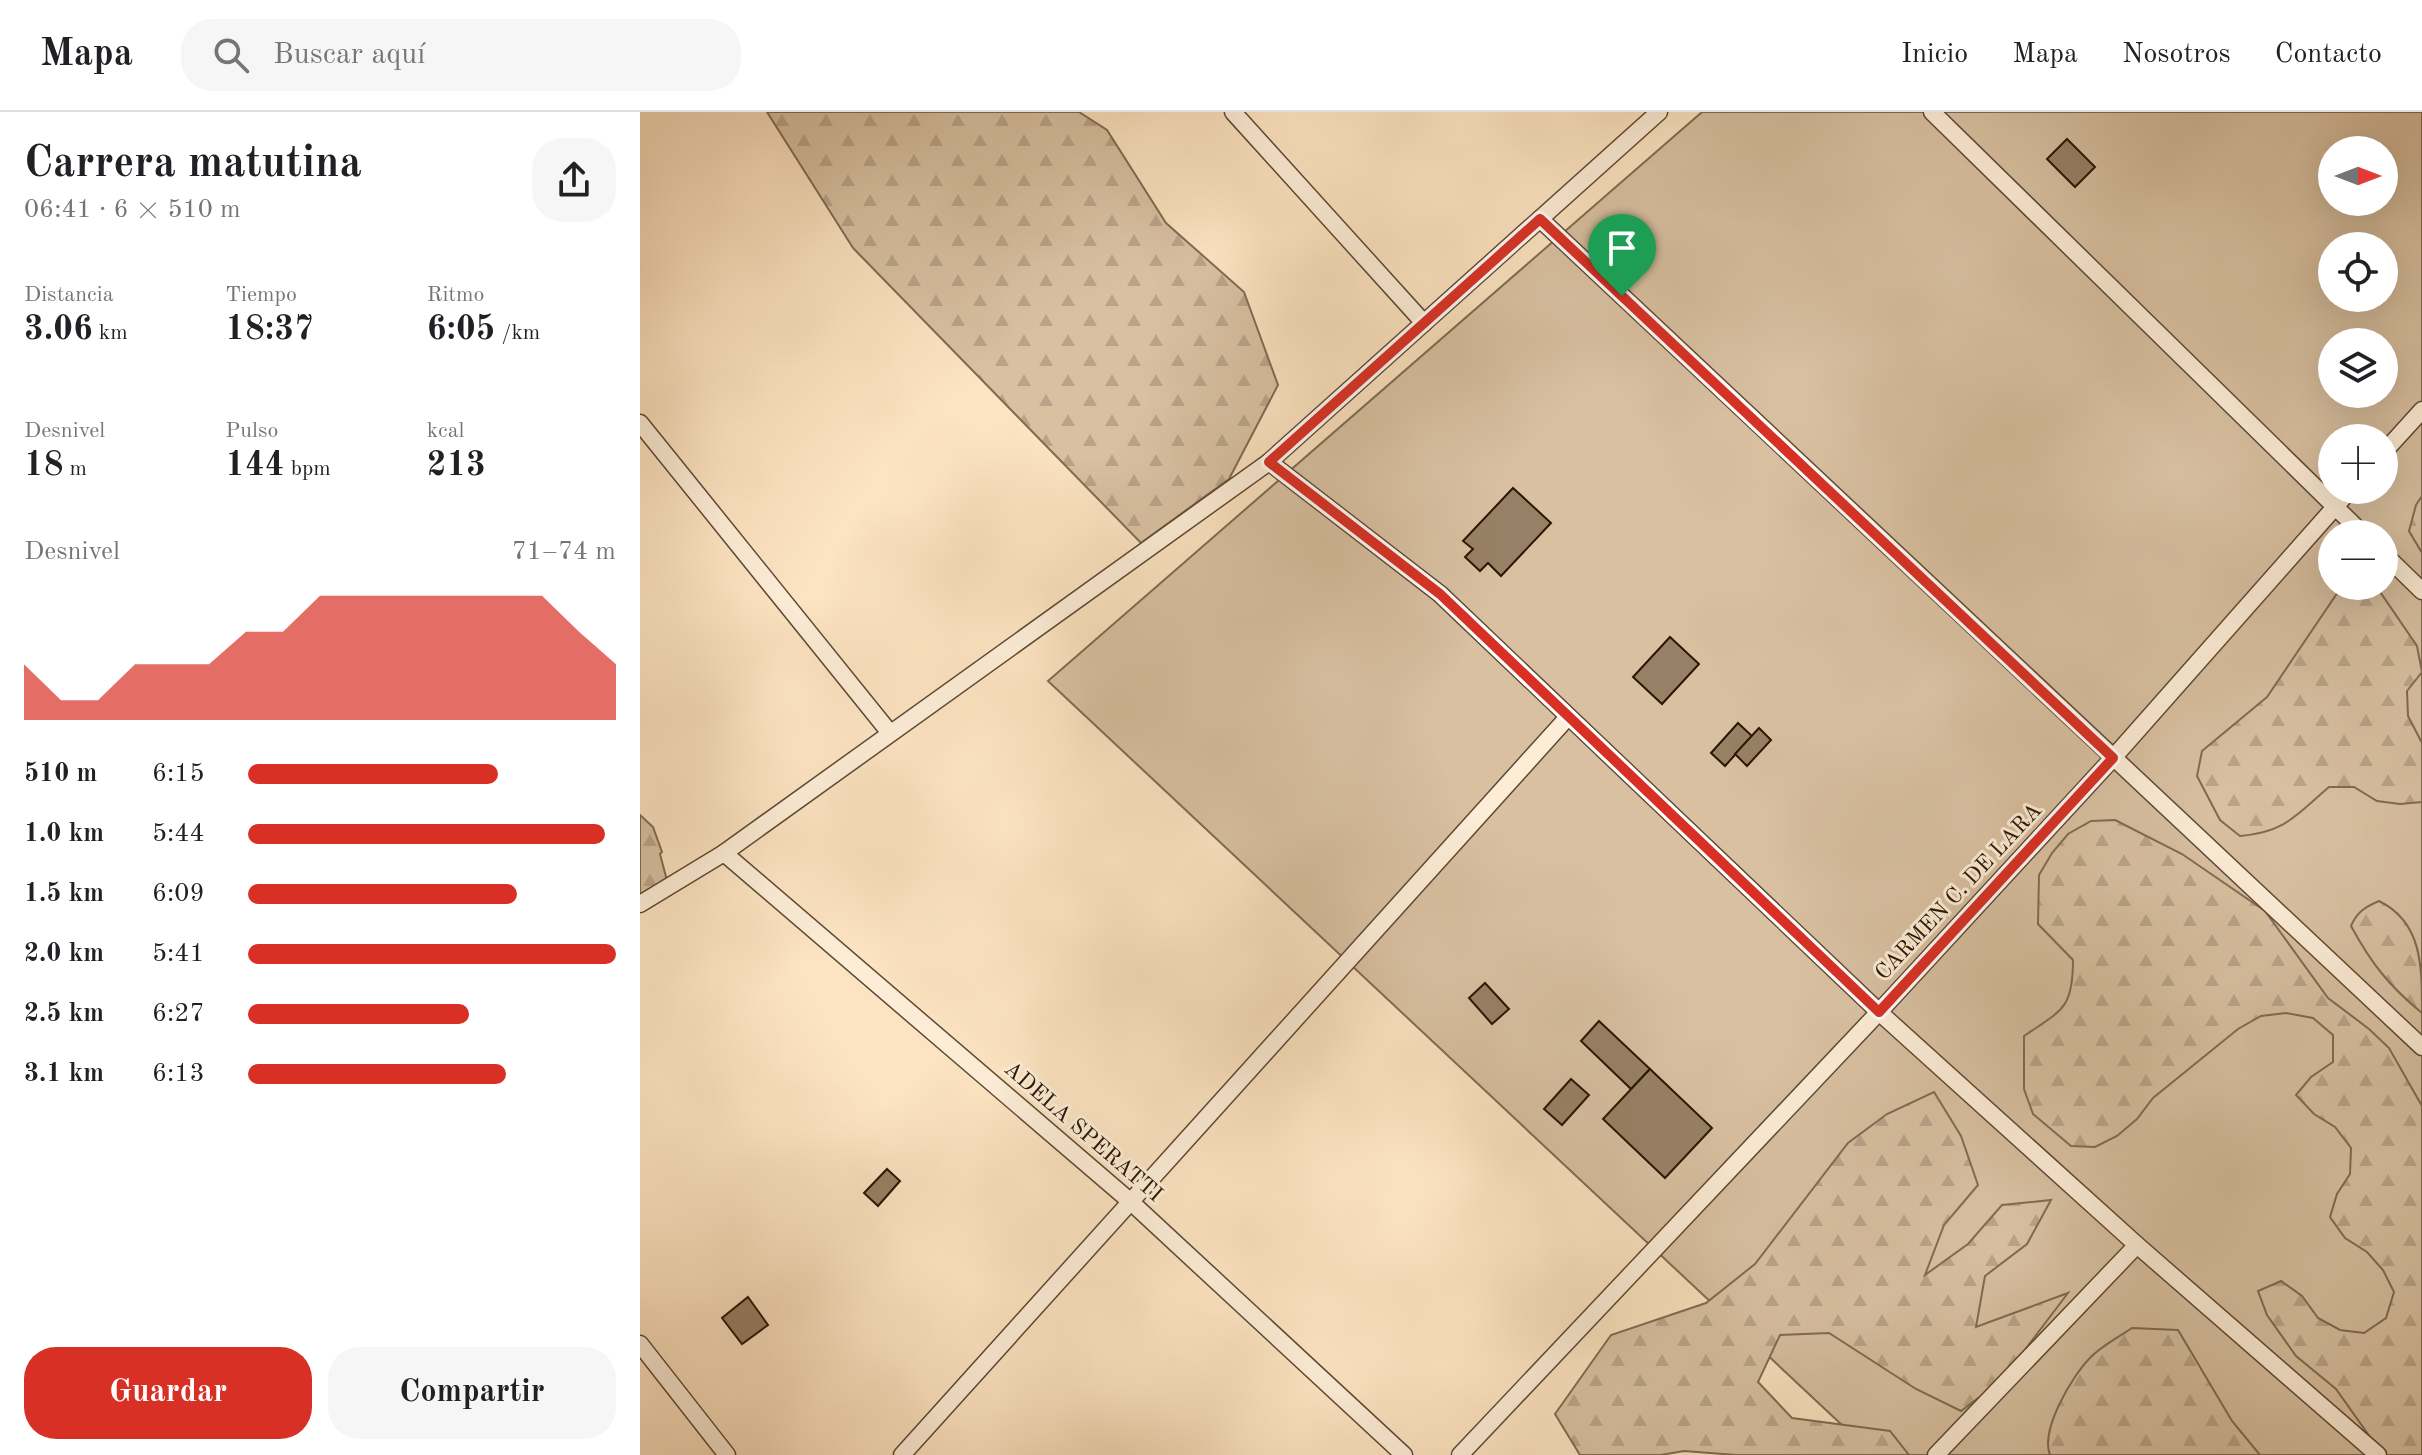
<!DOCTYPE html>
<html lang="es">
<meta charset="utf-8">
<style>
:root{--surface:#fff;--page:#f6f6f6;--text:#202124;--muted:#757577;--line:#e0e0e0;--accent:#d93025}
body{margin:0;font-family:"Old Standard TT",serif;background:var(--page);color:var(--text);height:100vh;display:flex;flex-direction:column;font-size:30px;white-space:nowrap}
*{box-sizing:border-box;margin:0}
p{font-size:26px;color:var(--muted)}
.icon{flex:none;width:44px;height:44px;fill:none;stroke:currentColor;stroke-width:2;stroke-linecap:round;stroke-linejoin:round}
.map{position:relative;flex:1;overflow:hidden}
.panel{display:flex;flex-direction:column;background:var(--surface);width:640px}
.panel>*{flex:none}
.needle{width:52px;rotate:90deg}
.tools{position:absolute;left:1678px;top:24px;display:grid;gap:16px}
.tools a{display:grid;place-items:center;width:80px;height:80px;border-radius:50%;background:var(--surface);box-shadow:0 8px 32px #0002;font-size:40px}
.pin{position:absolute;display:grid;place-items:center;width:68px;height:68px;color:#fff;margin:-82px -34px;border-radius:50% 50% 50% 0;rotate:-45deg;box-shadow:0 0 8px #0007}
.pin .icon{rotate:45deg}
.round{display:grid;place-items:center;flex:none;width:84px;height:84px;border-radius:32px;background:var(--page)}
.headline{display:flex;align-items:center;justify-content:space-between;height:136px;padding:0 24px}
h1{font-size:44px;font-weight:700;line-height:60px}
.stats{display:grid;grid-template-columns:repeat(3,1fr);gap:12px;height:136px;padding:8px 24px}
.stats div{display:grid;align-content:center}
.stats b{font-size:34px;font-weight:700}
.stats small{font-size:22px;font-weight:400}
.stats p{font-size:22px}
.chart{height:224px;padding:16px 24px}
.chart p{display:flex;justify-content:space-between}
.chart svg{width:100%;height:144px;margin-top:8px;fill:var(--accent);opacity:.7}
.button{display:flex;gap:16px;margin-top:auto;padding:16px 24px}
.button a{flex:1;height:92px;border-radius:32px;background:var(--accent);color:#fff;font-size:32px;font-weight:700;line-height:92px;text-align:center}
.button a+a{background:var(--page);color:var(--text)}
ul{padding:0 24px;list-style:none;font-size:26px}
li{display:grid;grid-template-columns:128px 96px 1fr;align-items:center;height:60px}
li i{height:20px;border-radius:10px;background:var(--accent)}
header{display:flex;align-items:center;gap:48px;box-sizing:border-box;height:112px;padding:0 40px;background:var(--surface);border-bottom:2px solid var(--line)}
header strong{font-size:38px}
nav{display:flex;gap:44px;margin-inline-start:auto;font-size:28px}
.search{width:560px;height:72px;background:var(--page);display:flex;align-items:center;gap:20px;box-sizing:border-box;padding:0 28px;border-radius:32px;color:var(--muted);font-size:30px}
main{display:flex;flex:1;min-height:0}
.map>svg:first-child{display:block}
.grass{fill:#d8c0a1;stroke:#806b52;stroke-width:2;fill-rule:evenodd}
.forest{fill:url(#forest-firs);stroke:#806b52;stroke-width:2}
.building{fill:#978166;stroke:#291603;stroke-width:2}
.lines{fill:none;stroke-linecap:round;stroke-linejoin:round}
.lane-casing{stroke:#5e4932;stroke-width:19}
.lane{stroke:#fdedd7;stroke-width:16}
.route-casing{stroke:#fff;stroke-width:16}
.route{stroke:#d93025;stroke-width:10}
.labels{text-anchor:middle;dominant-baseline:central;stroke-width:6;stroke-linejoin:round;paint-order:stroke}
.street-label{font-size:22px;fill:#291603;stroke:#fdedd7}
</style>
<header>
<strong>Mapa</strong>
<div class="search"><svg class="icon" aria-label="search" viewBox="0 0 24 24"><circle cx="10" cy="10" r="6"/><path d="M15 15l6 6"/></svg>Buscar aquí</div>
<nav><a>Inicio</a><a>Mapa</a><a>Nosotros</a><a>Contacto</a></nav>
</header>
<main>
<section class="panel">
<div class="headline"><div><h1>Carrera matutina</h1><p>06:41 · 6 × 510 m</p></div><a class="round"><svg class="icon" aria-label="share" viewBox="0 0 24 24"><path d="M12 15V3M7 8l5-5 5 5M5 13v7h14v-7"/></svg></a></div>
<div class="stats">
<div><p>Distancia</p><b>3.06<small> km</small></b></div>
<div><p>Tiempo</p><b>18:37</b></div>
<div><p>Ritmo</p><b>6:05<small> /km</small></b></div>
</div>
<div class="stats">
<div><p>Desnivel</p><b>18<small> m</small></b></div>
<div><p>Pulso</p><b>144<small> bpm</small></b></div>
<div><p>kcal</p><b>213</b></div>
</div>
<div class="chart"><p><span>Desnivel</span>71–74 m</p>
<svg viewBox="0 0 160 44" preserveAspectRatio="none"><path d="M0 44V27L10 38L20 38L30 27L40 27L50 27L60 17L70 17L80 6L90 6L100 6L110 6L120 6L130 6L140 6L150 17L160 27V44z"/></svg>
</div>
<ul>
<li><b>510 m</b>6:15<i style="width:68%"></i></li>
<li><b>1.0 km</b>5:44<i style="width:97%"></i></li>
<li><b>1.5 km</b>6:09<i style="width:73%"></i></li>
<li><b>2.0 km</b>5:41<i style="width:100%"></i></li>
<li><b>2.5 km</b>6:27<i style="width:60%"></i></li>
<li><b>3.1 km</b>6:13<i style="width:70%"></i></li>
</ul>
<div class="button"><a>Guardar</a><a>Compartir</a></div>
</section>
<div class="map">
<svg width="1782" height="1343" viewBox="0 0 1782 1343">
<defs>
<pattern id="forest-firs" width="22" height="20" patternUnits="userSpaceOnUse" patternTransform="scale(2)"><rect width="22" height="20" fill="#d8c0a1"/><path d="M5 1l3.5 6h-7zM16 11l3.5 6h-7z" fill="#b9a489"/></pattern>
</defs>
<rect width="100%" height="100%" fill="#fce3c1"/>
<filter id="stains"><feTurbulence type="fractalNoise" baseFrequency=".0025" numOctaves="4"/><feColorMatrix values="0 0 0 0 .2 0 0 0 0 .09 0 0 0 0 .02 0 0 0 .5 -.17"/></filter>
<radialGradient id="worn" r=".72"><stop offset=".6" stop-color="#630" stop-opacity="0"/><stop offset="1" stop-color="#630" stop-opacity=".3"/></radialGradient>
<path class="grass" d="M1062,0H1782V1343H1234L408,569ZM1692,38H1744V90H1692ZM1692,134H1744V186H1692ZM1692,230H1744V282H1692ZM1692,326H1744V378H1692ZM1692,422H1744V474H1692Z"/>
<g class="forest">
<path d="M127,0H439L467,18L526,111L604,180L638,273L589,367L501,431L213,136Z"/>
<path d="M1782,384V441L1769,419L1776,393Z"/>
<path d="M1702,474H1736L1777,534L1782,560L1767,579L1768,604L1782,631V690L1760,692L1737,689L1714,675H1689C1656,703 1646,720 1600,724L1580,708L1557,664L1562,639L1627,585Z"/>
<path d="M0,703L13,715L22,740L20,742L29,776L0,793Z"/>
<path d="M1475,708L1542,742L1625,799L1688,886L1729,917L1749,936L1782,994V1343H1745L1740,1339L1696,1277L1656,1244L1627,1203L1618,1179L1641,1169L1662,1184L1678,1206L1700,1218L1724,1221L1746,1206L1754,1180L1743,1158L1727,1140L1705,1126L1690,1105L1697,1082L1710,1062L1711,1036L1695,1015L1674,1002L1656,983L1671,965L1693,950V923L1673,906L1646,901L1621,904L1598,917L1513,986L1497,1007L1477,1024L1455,1035L1431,1034L1393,1002L1384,977V924C1422,898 1433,897 1433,848L1398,812L1399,763L1412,741L1428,722L1451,709Z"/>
<path d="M1739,789C1782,810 1782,853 1782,901C1749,874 1731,851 1711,814C1717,800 1725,795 1739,789Z"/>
<path d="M1294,980L1321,1024L1338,1073L1304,1113L1285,1163L1328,1132L1362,1093L1411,1088L1387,1132L1345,1164L1336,1215L1428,1181L1362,1268L1321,1299L1276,1277L1189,1221L1140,1223L1118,1270L1152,1306L1250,1319L1269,1343H1096L1044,1339L1021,1343H940L915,1302L971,1223L1066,1191L1115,1152L1208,1031L1247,1002Z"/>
<path d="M1492,1216L1538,1218L1592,1309L1620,1343H1410C1400,1318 1432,1264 1450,1246C1461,1234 1479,1225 1492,1216Z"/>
</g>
<g class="building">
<path d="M1427,27L1455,55L1435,75L1407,47Z"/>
<path d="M873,376L911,411L861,464L848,451L840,459L825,445L833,437L823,429Z"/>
<path d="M1030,525L1059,552L1022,592L993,565Z"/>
<path d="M1098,611L1112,624L1085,654L1071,641Z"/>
<path d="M1119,616L1131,628L1107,654L1095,642Z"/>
<path d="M845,871L869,897L852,912L829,886Z"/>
<path d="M959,909L1010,957L991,977L941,929Z"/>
<path d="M1010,957L1072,1016L1025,1066L963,1007Z"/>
<path d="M931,967L949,983L922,1013L904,997Z"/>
<path d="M247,1057L260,1069L238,1094L224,1081Z"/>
<path d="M108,1185L128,1213L102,1232L82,1206Z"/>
</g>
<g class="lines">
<g class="lane-casing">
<g id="lane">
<path d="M593,0L784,211"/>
<path d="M1292,0L1723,422"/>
<path d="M900,107L1782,935"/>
<path d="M0,311L250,621"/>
<path d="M1744,340L1782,298"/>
<path d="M629,350L800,482L1239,900L1497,1133L1738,1343"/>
<path d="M1744,442L1782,479"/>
<path d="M84,741L491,1090L764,1343"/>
<path d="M0,792L84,741L629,350L1019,0"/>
<path d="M0,1232L87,1343"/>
<path d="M262,1343L928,605"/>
<path d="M820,1343L1239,900L1473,646L1710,378"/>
<path d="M1296,1343L1497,1133"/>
</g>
</g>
<use href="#lane" class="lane"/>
</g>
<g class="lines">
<g class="route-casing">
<path id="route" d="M900,107L1473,646L1239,900L800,482L629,350Z"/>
</g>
<use href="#route" class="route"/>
</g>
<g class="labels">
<g class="street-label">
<text transform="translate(1319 780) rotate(-47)">CARMEN C. DE LARA</text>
<text transform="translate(443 1020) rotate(41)">ADELA SPERATTI</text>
</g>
</g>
<rect width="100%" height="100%" filter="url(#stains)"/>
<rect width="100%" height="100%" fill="url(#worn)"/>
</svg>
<div class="tools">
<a><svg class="needle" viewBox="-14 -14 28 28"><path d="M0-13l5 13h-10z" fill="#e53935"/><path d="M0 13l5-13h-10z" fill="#757577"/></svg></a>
<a><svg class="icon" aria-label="locate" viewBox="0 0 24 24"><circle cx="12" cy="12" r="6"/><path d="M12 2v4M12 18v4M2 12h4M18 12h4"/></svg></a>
<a><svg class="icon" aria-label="layers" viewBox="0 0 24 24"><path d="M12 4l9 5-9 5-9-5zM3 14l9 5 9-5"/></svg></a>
<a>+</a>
<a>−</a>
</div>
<div class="pin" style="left:982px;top:184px;background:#1e9e55"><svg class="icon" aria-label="arrive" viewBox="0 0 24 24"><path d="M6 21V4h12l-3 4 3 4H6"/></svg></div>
</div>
</main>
